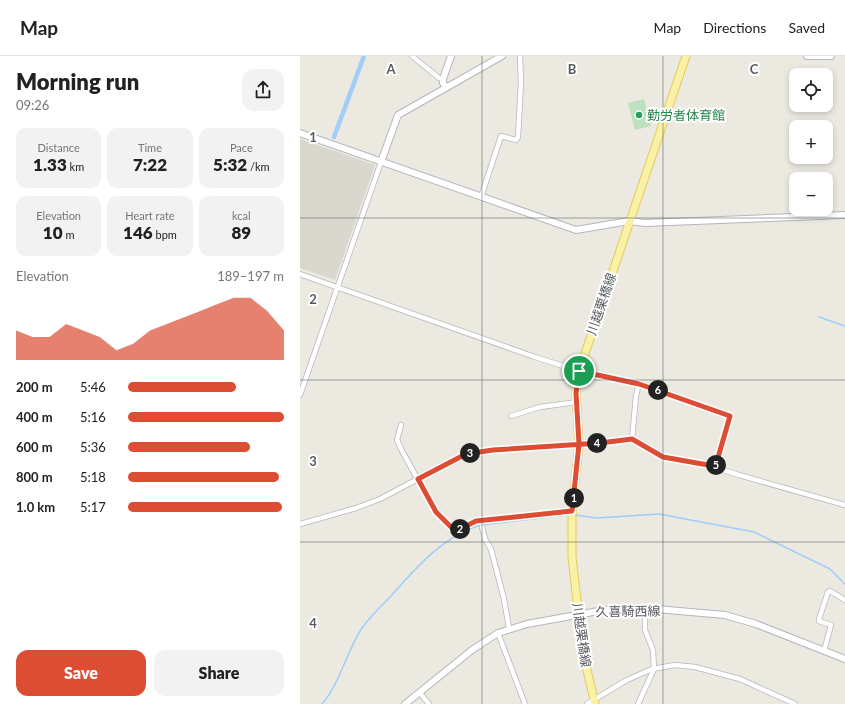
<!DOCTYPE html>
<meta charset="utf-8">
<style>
:root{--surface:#fff;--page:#f2f2f2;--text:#222;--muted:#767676;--line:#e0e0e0;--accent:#dc4d34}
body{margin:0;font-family:Lato,"Noto Sans JP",sans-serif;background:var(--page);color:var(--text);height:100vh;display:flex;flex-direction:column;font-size:15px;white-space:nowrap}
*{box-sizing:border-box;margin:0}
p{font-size:13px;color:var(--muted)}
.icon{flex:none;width:22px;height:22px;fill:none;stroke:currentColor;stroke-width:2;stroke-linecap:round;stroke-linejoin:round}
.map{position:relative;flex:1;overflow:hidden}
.sheet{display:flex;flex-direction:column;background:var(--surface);width:300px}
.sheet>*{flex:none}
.tools{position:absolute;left:489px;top:12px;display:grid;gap:8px}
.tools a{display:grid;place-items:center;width:44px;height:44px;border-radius:8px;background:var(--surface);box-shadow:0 2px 6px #0003;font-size:20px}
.pin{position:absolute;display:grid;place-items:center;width:34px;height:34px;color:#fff;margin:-17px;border:2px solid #fff;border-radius:50%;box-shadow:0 1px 4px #0007}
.km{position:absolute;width:20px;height:20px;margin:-10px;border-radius:50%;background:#222;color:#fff;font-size:11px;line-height:20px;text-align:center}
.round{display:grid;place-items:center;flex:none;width:42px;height:42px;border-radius:12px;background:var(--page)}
.summary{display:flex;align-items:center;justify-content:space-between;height:68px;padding:0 16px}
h1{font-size:22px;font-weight:800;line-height:30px}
.stats{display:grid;grid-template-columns:repeat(3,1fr);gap:6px;height:68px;padding:4px 16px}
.stats div{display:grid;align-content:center;border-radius:10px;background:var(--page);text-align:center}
.stats b{font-size:17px;font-weight:800}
.stats small{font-size:11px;font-weight:400}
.stats p{font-size:11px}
.chart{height:112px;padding:8px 16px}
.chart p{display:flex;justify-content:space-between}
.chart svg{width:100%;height:72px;margin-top:4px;fill:var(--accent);opacity:.7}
.primary-button{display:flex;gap:8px;margin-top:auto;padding:8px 16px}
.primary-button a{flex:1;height:46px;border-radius:12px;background:var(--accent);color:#fff;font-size:16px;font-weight:800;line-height:46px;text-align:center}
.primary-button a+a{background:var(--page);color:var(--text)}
ul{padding:0 16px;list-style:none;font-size:13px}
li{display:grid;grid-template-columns:64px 48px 1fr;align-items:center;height:30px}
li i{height:10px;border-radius:5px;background:var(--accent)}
header{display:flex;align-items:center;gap:24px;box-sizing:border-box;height:56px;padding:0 20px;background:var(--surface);border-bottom:1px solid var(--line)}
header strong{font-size:19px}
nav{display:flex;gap:22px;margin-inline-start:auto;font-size:14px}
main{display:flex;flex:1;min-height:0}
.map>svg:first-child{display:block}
.education{fill:#dad8ce}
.green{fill:#bde1bf}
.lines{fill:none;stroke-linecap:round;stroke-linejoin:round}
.stream{stroke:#a1cdf9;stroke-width:1.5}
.canal{stroke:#a1cdf9;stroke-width:4.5}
.street-casing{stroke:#b5b7bc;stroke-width:6}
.secondary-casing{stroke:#b3b6bc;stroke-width:8}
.primary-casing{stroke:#e7c95c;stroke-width:9}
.street{stroke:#fff;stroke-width:4.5}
.secondary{stroke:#fff;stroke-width:6}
.primary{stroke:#f9f1a6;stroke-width:7}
.route-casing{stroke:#fff;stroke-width:8}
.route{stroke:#dc4d34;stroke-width:5}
.grid{fill:none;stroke:#585b60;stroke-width:1;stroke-opacity:0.55}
.leisure-dot{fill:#2e9e5b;stroke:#fff;stroke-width:1.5}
.labels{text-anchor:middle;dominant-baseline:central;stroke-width:4;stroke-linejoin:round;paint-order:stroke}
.leisure-label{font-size:13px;fill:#27864d;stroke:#fff;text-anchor:start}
.street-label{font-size:13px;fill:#585b60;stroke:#fff}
.grid-label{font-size:13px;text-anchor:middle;font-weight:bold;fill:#585b60;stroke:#fff;stroke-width:4;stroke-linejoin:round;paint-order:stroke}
</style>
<header>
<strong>Map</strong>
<nav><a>Map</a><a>Directions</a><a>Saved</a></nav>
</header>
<main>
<section class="sheet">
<div class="summary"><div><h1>Morning run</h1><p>09:26</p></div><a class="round"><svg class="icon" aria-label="share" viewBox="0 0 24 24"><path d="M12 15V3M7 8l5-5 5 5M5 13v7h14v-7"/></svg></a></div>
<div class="stats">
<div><p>Distance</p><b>1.33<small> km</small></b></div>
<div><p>Time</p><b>7:22</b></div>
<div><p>Pace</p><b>5:32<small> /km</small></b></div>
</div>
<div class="stats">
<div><p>Elevation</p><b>10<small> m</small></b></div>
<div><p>Heart rate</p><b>146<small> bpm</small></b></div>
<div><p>kcal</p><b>89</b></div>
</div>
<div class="chart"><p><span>Elevation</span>189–197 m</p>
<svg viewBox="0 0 160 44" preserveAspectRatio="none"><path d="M0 44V26L10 30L20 30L30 22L40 26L50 30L60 38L70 34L80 26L90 22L100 18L110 14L120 10L130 6L140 6L150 14L160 26V44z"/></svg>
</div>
<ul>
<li><b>200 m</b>5:46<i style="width:69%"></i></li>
<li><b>400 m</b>5:16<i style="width:100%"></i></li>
<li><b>600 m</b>5:36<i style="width:78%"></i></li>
<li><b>800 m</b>5:18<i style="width:97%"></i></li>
<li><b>1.0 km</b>5:17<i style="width:99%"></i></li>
</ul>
<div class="primary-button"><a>Save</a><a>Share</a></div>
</section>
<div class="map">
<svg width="545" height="648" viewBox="0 0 545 648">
<rect width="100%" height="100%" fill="#ebe9e0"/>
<path class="education" d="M0,83L75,109L35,224L0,212Z"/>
<path class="green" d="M344,43L351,70L335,74L328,47Z"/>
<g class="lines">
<g class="stream">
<path d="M519,261L545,270"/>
<path d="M275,459L297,462L359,458L454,476L530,513L545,528"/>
<path d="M22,648C41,626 46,596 62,572C70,561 81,550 91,540C116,512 144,479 181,469L266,459"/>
</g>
<path class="canal" d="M34,81L64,0"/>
<g class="street-casing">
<g id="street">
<path d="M112,0L139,22L143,23"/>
<path d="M181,141L201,80L216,84L218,81L221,26L220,0"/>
<path d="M0,218L232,300L279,315L339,327L430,360L415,412"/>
<path d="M0,339L81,106"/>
<path d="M211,360L240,351L277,346"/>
<path d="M101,369L97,384L101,393L135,455L154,474L156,475L176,465L272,455"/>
<path d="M332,383L336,340L339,327"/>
<path d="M0,468L56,452L80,443L165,398L193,394L300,387L332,383L363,401L408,409L439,419L545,449"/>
<path d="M182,471L185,483L191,493L204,543L209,572"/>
<path d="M198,577L225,648"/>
<path d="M524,595L531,569L519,565V563L528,536L530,535L545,544"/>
<path d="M120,637L129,648"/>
<path d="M287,648L327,624L352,613L375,609L395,611L440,623L495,648"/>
<path d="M338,648L354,613L353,594L345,574V552"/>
</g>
</g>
<g class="secondary-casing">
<g id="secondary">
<path d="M507,0H531"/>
<path d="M146,31L143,27V23L151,0"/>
<path d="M0,77L276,174L329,165L345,167L545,159"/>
<path d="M81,106L98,59L202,0"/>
<path d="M105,648L172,594L198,577L227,568L304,554L345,552L425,559L456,568L545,603"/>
</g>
</g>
<g class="primary-casing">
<path id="primary" d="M295,648L283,597L272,501V455L279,388L276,337L279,315L386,0"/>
</g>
<use href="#street" class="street"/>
<use href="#secondary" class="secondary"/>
<use href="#primary" class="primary"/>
</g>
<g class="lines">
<g class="route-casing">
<path id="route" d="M279,315L276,337L279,388L272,455L176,465L156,475L154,474L136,456L118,423L166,398L193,394L300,387L332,383L363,401L408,409L415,412L430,360L339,328L279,315"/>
</g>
<use href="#route" class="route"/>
</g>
<path class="grid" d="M182,0V648M363,0V648M0,162H545M0,324H545M0,486H545"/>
<circle class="leisure-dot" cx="339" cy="59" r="4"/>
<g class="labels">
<g class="leisure-label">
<text x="347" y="59">勤労者体育館</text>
</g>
<g class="street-label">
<text transform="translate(301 248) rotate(-71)">川越栗橋線</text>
<text transform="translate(328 555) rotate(-1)">久喜騎西線</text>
<text transform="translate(282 579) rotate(82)">川越栗橋線</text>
</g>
</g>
<g class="grid-label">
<text x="91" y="18">A</text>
<text x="272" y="18">B</text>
<text x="454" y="18">C</text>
<text x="13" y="86">1</text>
<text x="13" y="248">2</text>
<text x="13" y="410">3</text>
<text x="13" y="572">4</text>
</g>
</svg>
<div class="tools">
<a><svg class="icon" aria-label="locate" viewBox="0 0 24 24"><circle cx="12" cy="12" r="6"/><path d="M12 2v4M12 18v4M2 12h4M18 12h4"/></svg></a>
<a>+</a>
<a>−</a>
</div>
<div class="pin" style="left:279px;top:315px;background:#1e9e55"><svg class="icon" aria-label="arrive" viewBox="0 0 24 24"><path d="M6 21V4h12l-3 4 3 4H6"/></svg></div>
<b class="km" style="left:274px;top:442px">1</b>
<b class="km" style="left:160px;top:473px">2</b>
<b class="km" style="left:170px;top:397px">3</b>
<b class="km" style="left:297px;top:387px">4</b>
<b class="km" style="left:416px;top:409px">5</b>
<b class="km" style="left:358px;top:334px">6</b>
</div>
</main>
